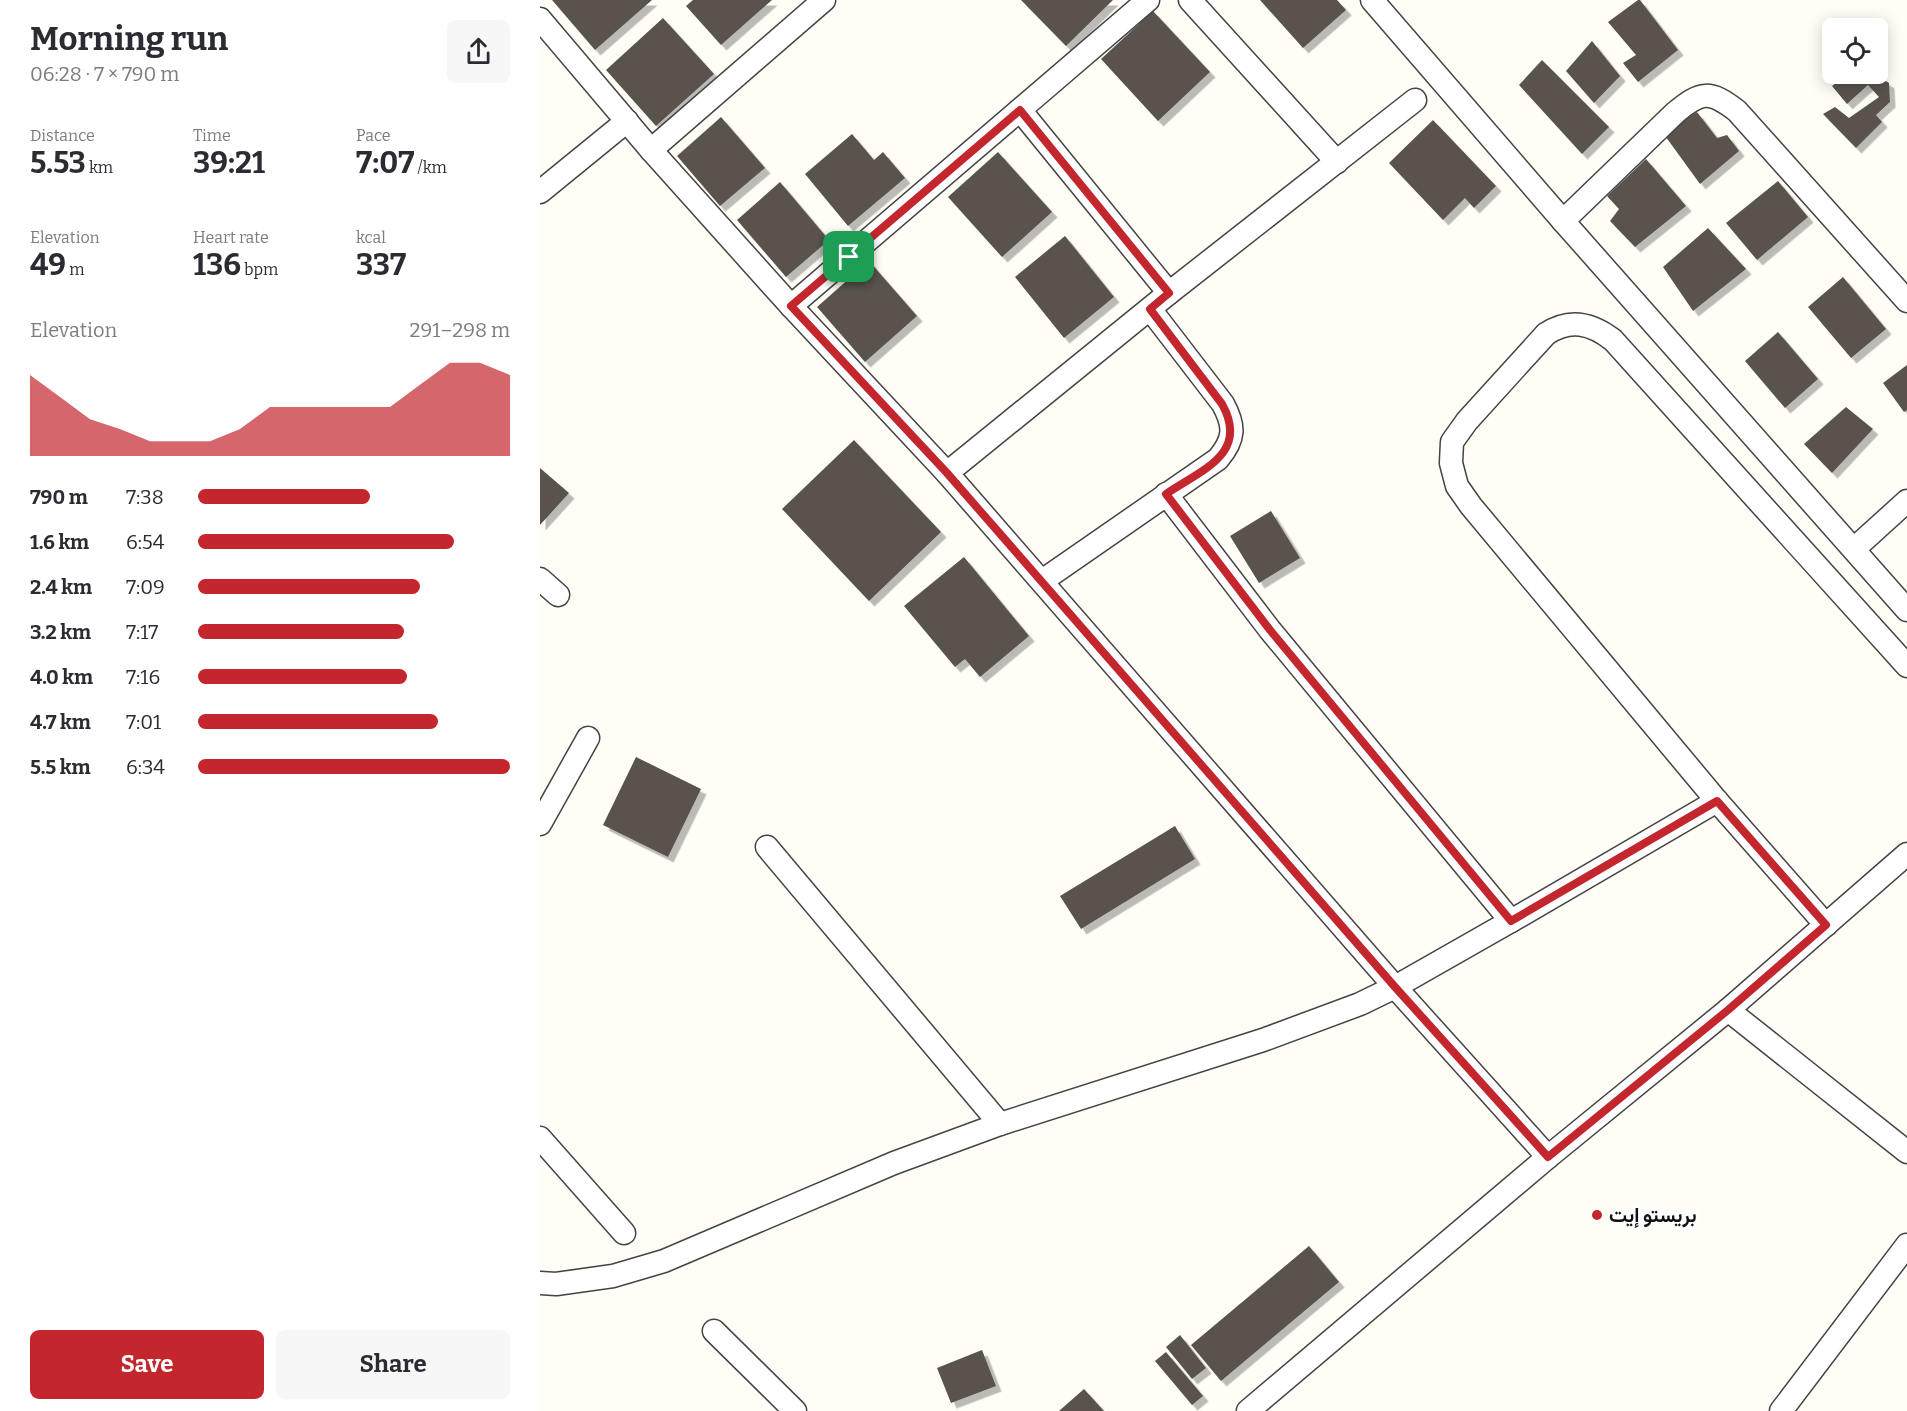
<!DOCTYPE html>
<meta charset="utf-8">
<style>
:root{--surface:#fff;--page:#f7f7f7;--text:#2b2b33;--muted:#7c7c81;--accent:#c4262e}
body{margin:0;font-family:Bitter,Vazirmatn,serif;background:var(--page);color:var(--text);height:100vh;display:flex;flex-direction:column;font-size:22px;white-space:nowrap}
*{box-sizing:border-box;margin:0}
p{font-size:20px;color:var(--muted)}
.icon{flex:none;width:33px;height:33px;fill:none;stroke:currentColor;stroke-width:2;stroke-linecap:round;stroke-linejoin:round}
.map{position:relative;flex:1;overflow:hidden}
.drawer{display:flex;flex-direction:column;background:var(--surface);width:540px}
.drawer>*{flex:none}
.buttons{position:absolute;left:1282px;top:18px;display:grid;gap:12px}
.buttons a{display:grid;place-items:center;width:66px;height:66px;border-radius:9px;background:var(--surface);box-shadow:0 3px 15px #0003;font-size:30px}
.pin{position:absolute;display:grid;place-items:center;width:51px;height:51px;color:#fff;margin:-26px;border-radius:12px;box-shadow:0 3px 9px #0006}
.round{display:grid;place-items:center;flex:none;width:63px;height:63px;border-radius:9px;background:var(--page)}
.overview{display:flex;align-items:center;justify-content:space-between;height:102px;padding:0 30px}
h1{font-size:33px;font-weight:700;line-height:45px}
.metrics{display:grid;grid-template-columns:repeat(3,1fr);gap:9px;height:102px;padding:6px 30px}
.metrics div{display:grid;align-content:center}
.metrics b{font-size:30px;font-weight:700}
.metrics small{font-size:16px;font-weight:400}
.metrics p{font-size:16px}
.chart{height:168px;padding:12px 30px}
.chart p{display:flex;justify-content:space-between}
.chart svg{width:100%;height:108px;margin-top:6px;fill:var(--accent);opacity:.7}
.button{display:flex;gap:12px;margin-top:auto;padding:12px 30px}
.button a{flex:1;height:69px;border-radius:9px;background:var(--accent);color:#fff;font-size:24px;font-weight:700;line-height:69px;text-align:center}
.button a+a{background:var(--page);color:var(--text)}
ul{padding:0 30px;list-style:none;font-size:20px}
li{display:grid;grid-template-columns:96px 72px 1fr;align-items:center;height:45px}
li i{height:15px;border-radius:8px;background:var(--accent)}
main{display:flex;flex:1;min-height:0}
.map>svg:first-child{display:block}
.building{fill:#5a524d;filter:url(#shadow)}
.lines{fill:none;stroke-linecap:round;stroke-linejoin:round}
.minor-casing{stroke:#444;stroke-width:25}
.minor{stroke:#fff;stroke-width:22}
.route-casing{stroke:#fff;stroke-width:12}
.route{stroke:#c4262e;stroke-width:8}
.poi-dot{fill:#c4262e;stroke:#fff;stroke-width:2}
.labels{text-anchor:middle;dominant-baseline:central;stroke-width:6;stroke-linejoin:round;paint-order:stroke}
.poi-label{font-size:20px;font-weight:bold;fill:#111;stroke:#fff;text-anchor:start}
</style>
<main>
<section class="drawer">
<div class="overview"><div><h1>Morning run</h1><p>06:28 · 7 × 790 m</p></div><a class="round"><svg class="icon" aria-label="share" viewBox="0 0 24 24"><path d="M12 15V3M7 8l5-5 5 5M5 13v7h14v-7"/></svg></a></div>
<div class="metrics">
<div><p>Distance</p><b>5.53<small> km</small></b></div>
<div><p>Time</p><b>39:21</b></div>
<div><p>Pace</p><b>7:07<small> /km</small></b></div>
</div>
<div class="metrics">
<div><p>Elevation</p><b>49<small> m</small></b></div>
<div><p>Heart rate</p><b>136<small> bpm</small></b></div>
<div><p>kcal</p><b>337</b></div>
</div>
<div class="chart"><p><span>Elevation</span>291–298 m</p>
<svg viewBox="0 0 160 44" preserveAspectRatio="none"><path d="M0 44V11L10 20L20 29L30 33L40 38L50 38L60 38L70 33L80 24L90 24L100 24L110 24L120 24L130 15L140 6L150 6L160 11V44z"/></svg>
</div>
<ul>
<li><b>790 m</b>7:38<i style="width:55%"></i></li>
<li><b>1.6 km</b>6:54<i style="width:82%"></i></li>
<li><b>2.4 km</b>7:09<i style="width:71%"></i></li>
<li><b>3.2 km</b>7:17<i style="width:66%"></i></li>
<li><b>4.0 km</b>7:16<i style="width:67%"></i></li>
<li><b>4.7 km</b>7:01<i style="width:77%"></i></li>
<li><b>5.5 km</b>6:34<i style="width:100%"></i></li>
</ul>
<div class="button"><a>Save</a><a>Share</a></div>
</section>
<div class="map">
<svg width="1367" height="1411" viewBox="0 0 1367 1411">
<defs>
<filter id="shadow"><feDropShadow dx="5.5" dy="5.5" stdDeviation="0" flood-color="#0004"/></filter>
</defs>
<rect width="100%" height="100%" fill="#fffdf5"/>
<g class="building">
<path d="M12,0H112L55,50Z"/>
<path d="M153,0H232L181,45L146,6Z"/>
<path d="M481,0H573L526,46Z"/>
<path d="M720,0H797L806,10L763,48Z"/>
<path d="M1098,0H1100L1138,50L1098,82L1083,63L1096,55L1068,22Z"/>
<path d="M613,11L670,72L618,121L561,59Z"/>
<path d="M123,18L174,74L116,126L66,70Z"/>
<path d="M1052,41L1080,76L1054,103L1026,71Z"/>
<path d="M1002,60L1069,127L1042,154L979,85Z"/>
<path d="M1307,74H1335L1349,83L1350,102L1336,115L1342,122L1316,148L1283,114L1295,107L1309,118L1339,97L1328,85L1307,104L1292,86Z"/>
<path d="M1157,112L1177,138L1187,135L1199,151L1160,184L1123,133Z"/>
<path d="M181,117L225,168L180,206L137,156Z"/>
<path d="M893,120L956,186L934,208L925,198L903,220L849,163Z"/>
<path d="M312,134L334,160L343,152L365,178L308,226L265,174Z"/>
<path d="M458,152L512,212L462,257L408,197Z"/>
<path d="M1106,159L1146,206L1095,247L1070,221L1079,209L1067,196Z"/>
<path d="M1238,181L1268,217L1217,260L1186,223Z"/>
<path d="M240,182L289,240L246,277L197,220Z"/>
<path d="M1168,228L1206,269L1153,311L1123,267Z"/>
<path d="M525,236L574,297L524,338L475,277Z"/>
<path d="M329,261L377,316L325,362L277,307Z"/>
<path d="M1303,277L1346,329L1311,358L1268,307Z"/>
<path d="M1238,332L1278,379L1245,408L1205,361Z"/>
<path d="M1367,365V410L1364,412L1343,383Z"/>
<path d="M1306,407L1333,429L1292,473L1264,444Z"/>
<path d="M314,440L401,532L329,601L242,509Z"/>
<path d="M0,468L29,493L0,525Z"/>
<path d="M731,511L760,558L719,583L690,536Z"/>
<path d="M424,557L489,636L440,677L425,659L415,667L364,606Z"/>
<path d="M96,757L161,789L128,857L63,825Z"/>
<path d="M635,826L655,859L541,929L520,896Z"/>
<path d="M769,1246L799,1282L681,1381L651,1345Z"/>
<path d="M640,1335L666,1368L652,1379L626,1347Z"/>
<path d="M442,1350L456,1386L411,1403L397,1368Z"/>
<path d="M626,1352L663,1396L652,1405L615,1361Z"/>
<path d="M544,1389L564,1411H519Z"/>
</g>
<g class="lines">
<g class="minor-casing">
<g id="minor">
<path d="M650,0L797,162"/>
<path d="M832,0L1023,221L1367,610"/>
<path d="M0,19L111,150L251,306L407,473L855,987L1008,1157"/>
<path d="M480,110L629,293"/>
<path d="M111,150L284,0"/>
<path d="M0,192L87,121"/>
<path d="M1023,221L1135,113C1161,91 1170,90 1197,111L1367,301"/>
<path d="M251,306L608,0"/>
<path d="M407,473L629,293L875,100"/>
<path d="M626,494L730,630L971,921"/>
<path d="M1314,549L1367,501"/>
<path d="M0,579L18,595"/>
<path d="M502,581L678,459C695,439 695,426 683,404L610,309"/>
<path d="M0,824L48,738"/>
<path d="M227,847L460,1124"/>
<path d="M1286,925L1177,801L931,506L917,486L911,463L912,442L927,421L1006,334C1030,318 1051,323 1073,340L1367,666"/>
<path d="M1188,1010L1367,1152"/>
<path d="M0,1138L84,1233"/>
<path d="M0,1283L16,1284L73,1276L124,1261L354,1163L460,1124L723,1040L820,1004L855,987L971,921L1177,801"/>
<path d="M174,1331L255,1411"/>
<path d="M708,1411L1008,1157L1188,1010L1367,854"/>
<path d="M1241,1411L1367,1245"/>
</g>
</g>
<use href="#minor" class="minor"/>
</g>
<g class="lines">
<g class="route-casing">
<path id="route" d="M480,110L629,293L610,309L682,404C710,454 661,470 626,494L730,630L971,921L1177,801L1286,925L1188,1010L1008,1157L855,987L407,473L251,306Z"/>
</g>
<use href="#route" class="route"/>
</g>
<circle class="poi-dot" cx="1057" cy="1215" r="6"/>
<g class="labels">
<g class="poi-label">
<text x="1069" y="1215">بريستو إيت</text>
</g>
</g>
</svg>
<div class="buttons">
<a><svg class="icon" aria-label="locate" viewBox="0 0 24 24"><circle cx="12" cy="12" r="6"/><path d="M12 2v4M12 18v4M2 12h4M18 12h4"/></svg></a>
</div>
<div class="pin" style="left:309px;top:257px;background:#1e9e55"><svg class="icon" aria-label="arrive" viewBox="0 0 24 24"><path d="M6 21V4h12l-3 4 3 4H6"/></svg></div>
</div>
</main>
